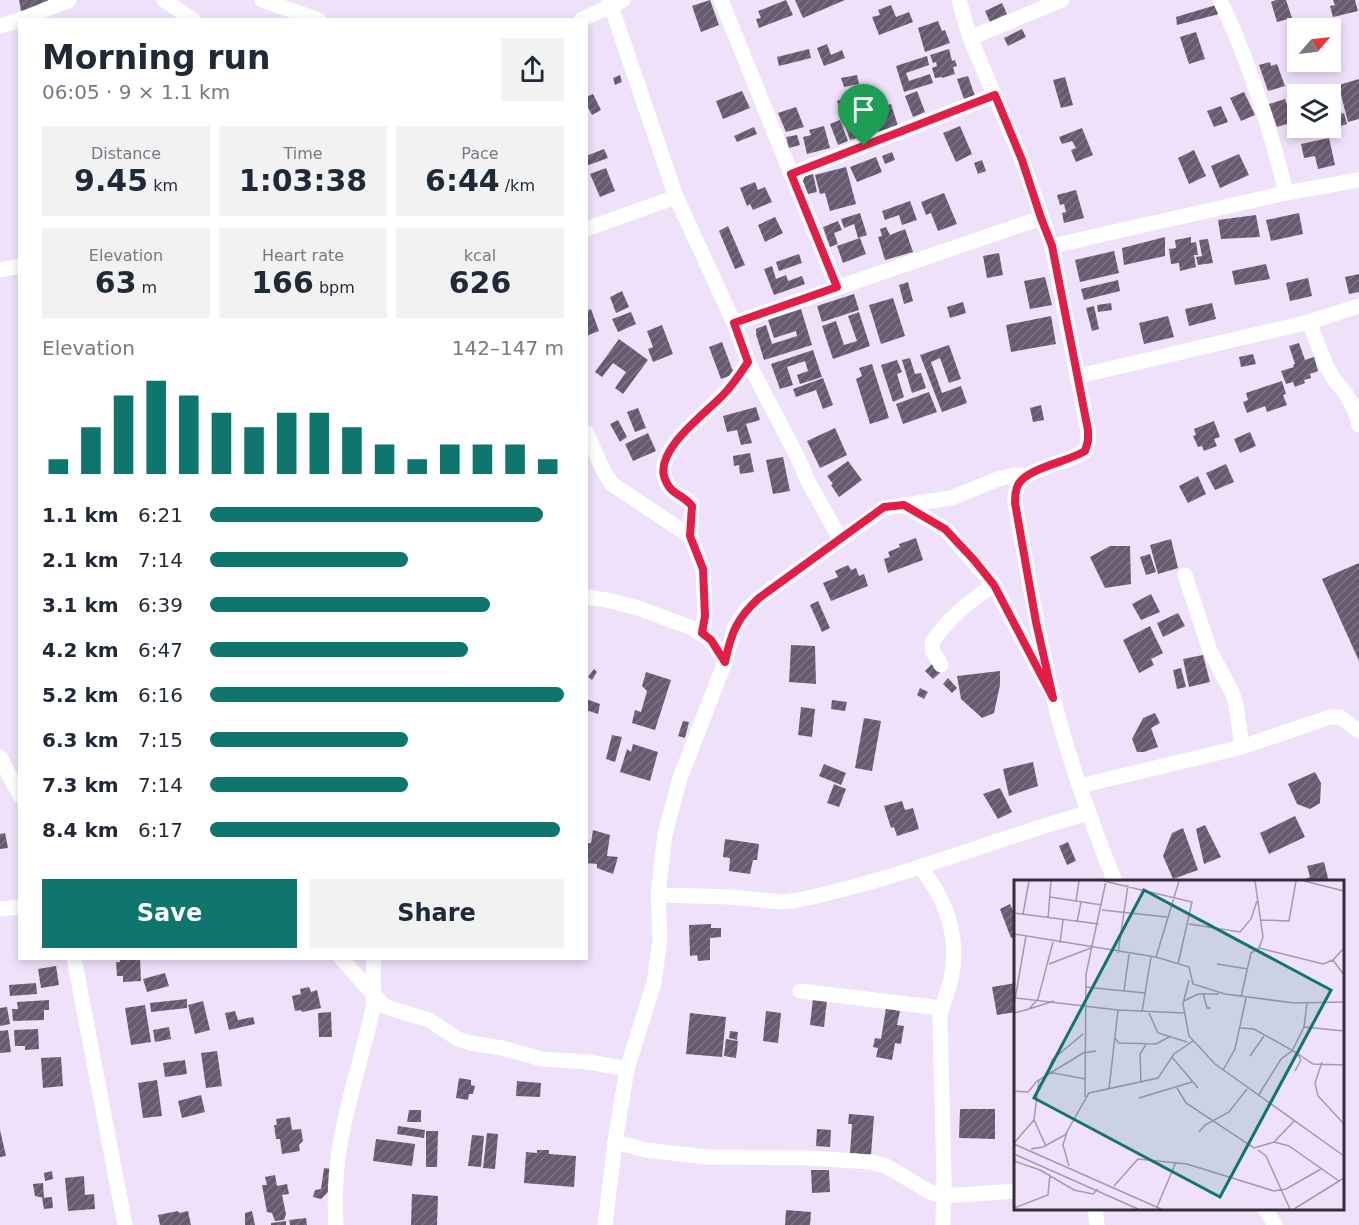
<!DOCTYPE html>
<meta charset="utf-8">
<style>
:root{--surface:#fff;--page:#f2f2f3;--text:#1f2937;--muted:#747a83;--accent:#0f766e}
body{margin:0;font-family:"DejaVu Sans",sans-serif;background:var(--page);color:var(--text);height:100vh;display:flex;flex-direction:column;font-size:22px;white-space:nowrap}
*{box-sizing:border-box;margin:0}
p{font-size:20px;color:var(--muted)}
.icon{flex:none;width:33px;height:33px;fill:none;stroke:currentColor;stroke-width:2;stroke-linecap:round;stroke-linejoin:round}
.map{position:relative;flex:1;overflow:hidden}
.side{position:absolute;left:18px;top:18px;width:570px;height:942px;display:flex;flex-direction:column;background:var(--surface);border-radius:0px;box-shadow:0 3px 9px #0003}
.side>*{flex:none}
.needle{width:39px;rotate:62deg}
.fabs{position:absolute;left:1287px;top:18px;display:grid;gap:12px}
.fabs a{display:grid;place-items:center;width:54px;height:54px;border-radius:0px;background:var(--surface);box-shadow:0 3px 9px #0003;font-size:30px}
.pin{position:absolute;display:grid;place-items:center;width:51px;height:51px;color:#fff;margin:-62px -26px;border-radius:50% 50% 50% 0;rotate:-45deg;box-shadow:0 0 6px #0007}
.pin .icon{rotate:45deg}
.round{display:grid;place-items:center;flex:none;width:63px;height:63px;border-radius:0px;background:var(--page)}
.overview{display:flex;align-items:center;justify-content:space-between;height:102px;padding:0 24px}
h1{font-size:33px;font-weight:700;line-height:45px}
.stats{display:grid;grid-template-columns:repeat(3,1fr);gap:9px;height:102px;padding:6px 24px}
.stats div{display:grid;align-content:center;border-radius:0px;background:var(--page);text-align:center}
.stats b{font-size:30px;font-weight:700}
.stats small{font-size:16px;font-weight:400}
.stats p{font-size:16px}
.chart{height:168px;padding:12px 24px}
.chart p{display:flex;justify-content:space-between}
.chart svg{width:100%;height:108px;margin-top:6px;stroke:var(--accent);stroke-width:6}
.action{display:flex;gap:12px;margin-top:auto;padding:12px 24px}
.action a{flex:1;height:69px;border-radius:0px;background:var(--accent);color:#fff;font-size:24px;font-weight:700;line-height:69px;text-align:center}
.action a+a{background:var(--page);color:var(--text)}
ul{padding:0 24px;list-style:none;font-size:20px}
li{display:grid;grid-template-columns:96px 72px 1fr;align-items:center;height:45px}
li i{height:15px;border-radius:8px;background:var(--accent)}
.map>svg:first-child{display:block}
.building{fill:url(#building-hatch)}
.lines{fill:none;stroke-linecap:round;stroke-linejoin:round}
.minor{stroke:#fff;stroke-width:15}
.route-casing{stroke:#fff;stroke-width:12}
.route{stroke:#e11d48;stroke-width:8}
.inset-road{fill:none;stroke:#a499ac;stroke-width:1.5}
.view{fill:#0f766e;fill-opacity:0.15;stroke:#0f766e;stroke-width:3}
.inset-edge{fill:none;stroke:#332d37;stroke-width:3}
</style>
<div class="map">
<svg width="1359" height="1225" viewBox="0 0 1359 1225">
<defs>
<pattern id="building-hatch" width="6" height="6" patternUnits="userSpaceOnUse" patternTransform="scale(1.5)"><rect width="6" height="6" fill="#665a6f"/><path d="M-1 1l2-2M0 6l6-6M5 7l2-2" fill="none" stroke="#7d7484"/></pattern>
</defs>
<rect width="100%" height="100%" fill="#efe1fa"/>
<g class="building">
<path d="M19,0H48L49,5L21,11Z"/>
<path d="M710,0L719,25L701,32L692,6Z"/>
<path d="M786,0L793,15L759,28L756,19L761,18L758,11Z"/>
<path d="M795,0H845L803,18Z"/>
<path d="M1276,0H1286L1292,18L1277,22L1271,2Z"/>
<path d="M1333,0H1355L1358,11L1333,17L1330,6L1335,5Z"/>
<path d="M1002,3L1007,14L990,22L985,11Z"/>
<path d="M891,5L896,17L909,12L913,22L879,35L872,17L880,15L878,10Z"/>
<path d="M1216,5L1219,14L1177,25L1176,17Z"/>
<path d="M938,21L942,31L945,30L950,43L925,52L918,28Z"/>
<path d="M1022,29L1026,37L1008,46L1004,38Z"/>
<path d="M1196,32L1205,59L1189,64L1180,37Z"/>
<path d="M827,44L831,55L842,50L845,58L824,66L817,48Z"/>
<path d="M809,49L811,58L779,66L777,57Z"/>
<path d="M949,49L952,61L955,60L957,66L953,67L955,74L942,78V77L935,78L932,68L937,66L936,62L933,63L930,55Z"/>
<path d="M927,56L929,65L906,73L909,81L930,74L933,83L904,92L896,66Z"/>
<path d="M1270,62L1271,66L1277,64L1285,86L1268,91L1259,65Z"/>
<path d="M620,75L622,82L615,85L613,78Z"/>
<path d="M857,75L859,84L844,87L841,78Z"/>
<path d="M968,76L976,99L965,102L957,79Z"/>
<path d="M1065,77L1073,105L1061,108L1053,80Z"/>
<path d="M1359,79V119L1348,122L1341,95L1335,97L1332,87Z"/>
<path d="M1313,88L1315,94H1298V103L1291,106L1288,96Z"/>
<path d="M742,91L750,108L723,119L716,101Z"/>
<path d="M917,91L925,112L913,117L905,96Z"/>
<path d="M1244,92L1255,115L1241,121L1230,98Z"/>
<path d="M593,94L601,110L592,115L586,104V97Z"/>
<path d="M1331,95L1337,115L1344,113L1347,124L1332,129Z"/>
<path d="M850,96L856,110L842,115L837,101Z"/>
<path d="M1285,99L1293,122L1277,127L1269,104Z"/>
<path d="M891,104L898,126L850,140L845,125L853,122L855,130L873,123L872,117L856,122L854,115Z"/>
<path d="M1221,106L1228,122L1214,127L1207,111Z"/>
<path d="M796,107L804,127L786,132L778,113Z"/>
<path d="M840,120L848,141L838,145L830,124Z"/>
<path d="M824,126L830,148L807,154L803,137L811,135L809,130Z"/>
<path d="M960,126L972,154L956,162L943,133Z"/>
<path d="M754,127L757,134L737,142L734,136Z"/>
<path d="M1082,128L1093,155L1076,162L1071,150L1076,148L1072,141L1062,144L1059,137Z"/>
<path d="M797,135L800,145L789,148L786,137Z"/>
<path d="M1329,138L1335,165L1318,169L1315,156L1304,158L1301,144Z"/>
<path d="M604,149L608,158L586,166V156Z"/>
<path d="M1194,150L1206,176L1189,184L1178,158Z"/>
<path d="M892,152L895,160L885,164L882,156Z"/>
<path d="M1239,154L1249,175L1220,188L1211,166Z"/>
<path d="M876,157L882,172L857,182L850,167Z"/>
<path d="M982,160L986,171L978,174L974,163Z"/>
<path d="M846,167L856,204L830,211L825,193L820,194L815,175Z"/>
<path d="M606,168L615,191L600,197L590,174Z"/>
<path d="M813,174L817,192L808,194L803,181L805,176Z"/>
<path d="M755,182L758,190L765,187L772,202L753,210L750,204L747,206L740,188Z"/>
<path d="M1076,190L1084,218L1064,223L1062,213L1066,212L1064,204L1060,205L1057,195Z"/>
<path d="M944,193L957,224L938,231L931,213L926,215L921,202Z"/>
<path d="M910,201L917,220L902,225L899,215L885,220L882,211Z"/>
<path d="M860,213L867,235L858,238L854,224L844,228L841,219Z"/>
<path d="M1299,213L1303,234L1271,241L1266,220Z"/>
<path d="M1256,215L1260,237L1221,239L1218,220Z"/>
<path d="M775,217L783,233L765,242L758,225Z"/>
<path d="M838,221L842,230L834,233L838,244L830,247L823,227Z"/>
<path d="M728,226L745,265L735,269L719,231Z"/>
<path d="M886,227L890,235L905,229L913,252L885,260L878,237L882,236L880,229Z"/>
<path d="M1165,237V256L1124,265L1122,248Z"/>
<path d="M1191,237V243L1196,242L1198,255H1194L1196,267L1180,271L1179,263L1171,264L1169,249L1176,248L1175,240Z"/>
<path d="M860,238L866,254L843,263L837,246Z"/>
<path d="M1208,239L1213,263L1198,265L1196,257L1202,256L1199,240Z"/>
<path d="M1114,251L1119,273L1080,282L1075,260Z"/>
<path d="M999,253L1003,275L987,278L983,256Z"/>
<path d="M799,254L802,263L779,271L776,262Z"/>
<path d="M1266,264L1270,279L1235,285L1232,271Z"/>
<path d="M772,266L776,279L786,275L788,281L802,276L805,284L774,295L764,269Z"/>
<path d="M1359,274V292L1349,294L1345,277Z"/>
<path d="M1045,277L1052,305L1030,309L1024,281Z"/>
<path d="M1308,278L1312,296L1290,301L1286,283Z"/>
<path d="M1118,280L1120,291L1084,300L1081,289Z"/>
<path d="M908,282L913,301L904,304L899,285Z"/>
<path d="M622,291L629,307L616,313L610,297Z"/>
<path d="M854,294L859,310L822,322L817,306Z"/>
<path d="M893,298L905,336L881,344L869,305Z"/>
<path d="M963,302L966,313L950,318L947,307Z"/>
<path d="M1111,303L1112,310L1098,312L1097,305Z"/>
<path d="M1212,303L1216,319L1189,326L1185,309Z"/>
<path d="M1094,306L1099,329L1092,331L1086,308Z"/>
<path d="M591,309L599,331L586,336V311Z"/>
<path d="M801,309L812,345L764,360L756,334V329L766,325L772,344L797,336L796,331L774,338L768,320Z"/>
<path d="M631,312L636,324L618,332L612,319Z"/>
<path d="M859,312L870,346L833,359L822,326L836,321L844,345L857,341L848,316Z"/>
<path d="M1051,316L1056,344L1011,352L1006,325Z"/>
<path d="M1168,316L1174,337L1144,344L1139,323Z"/>
<path d="M662,325L673,354L653,362L648,349L653,347L647,331Z"/>
<path d="M619,339L648,360L623,394L615,388L626,372L613,363L602,377L595,372Z"/>
<path d="M722,342L734,374L721,379L709,347Z"/>
<path d="M1299,343L1305,360L1314,357L1318,371L1310,374L1311,378L1304,380L1305,383L1295,387L1293,382L1286,384L1281,371L1294,367L1293,365L1295,364L1289,346Z"/>
<path d="M949,345L961,379L949,383L940,358L931,362L942,393L961,386L967,403L942,412L920,355Z"/>
<path d="M813,350L822,377L800,384L797,375L808,371L805,361L787,367L793,385L780,389L771,364Z"/>
<path d="M1253,354L1256,364L1241,367L1239,357Z"/>
<path d="M910,358L915,374L921,373L926,388L912,393L902,360Z"/>
<path d="M897,360L902,372L897,374L904,397L893,402L881,365Z"/>
<path d="M872,364L889,418L870,424L856,379L862,376L859,368Z"/>
<path d="M823,378L833,405L823,409L816,390L796,397L793,389Z"/>
<path d="M1282,381L1286,394L1283,395L1287,405L1267,412L1265,406L1247,413L1243,402L1248,400L1246,393Z"/>
<path d="M929,392L937,412L903,424L896,404Z"/>
<path d="M1041,405L1044,420L1033,422L1030,408Z"/>
<path d="M756,407L760,420L746,424L752,443L741,445L737,430L727,432L723,416Z"/>
<path d="M638,408L646,428L635,432L627,412Z"/>
<path d="M618,420L627,437L620,442L610,424Z"/>
<path d="M1214,421L1220,437L1214,439L1217,446L1204,451L1202,446L1198,447L1193,436L1196,435L1194,429Z"/>
<path d="M835,428L847,455L820,468L807,441Z"/>
<path d="M1250,432L1256,446L1240,453L1234,439Z"/>
<path d="M648,433L656,451L633,461L625,444Z"/>
<path d="M750,453L754,472L740,474L739,465L734,466L733,456Z"/>
<path d="M783,457L790,491L773,494L766,460Z"/>
<path d="M848,461L862,480L839,497L831,485L833,484L827,476Z"/>
<path d="M1226,464L1234,482L1215,490L1206,473Z"/>
<path d="M1198,476L1206,494L1188,503L1179,486Z"/>
<path d="M916,538L923,560L888,573L884,559L890,557L888,552L900,547L899,544Z"/>
<path d="M1171,539L1178,568L1158,574L1150,545Z"/>
<path d="M1110,546H1130L1131,584L1105,588L1090,557Z"/>
<path d="M1150,554L1156,572L1146,575L1140,557Z"/>
<path d="M1359,563V661L1322,579Z"/>
<path d="M848,565L851,570L856,568L859,576L864,574L868,586L831,601L823,583L838,577L835,571Z"/>
<path d="M1151,594L1160,612L1141,620L1132,604Z"/>
<path d="M818,601L830,628L822,632L810,605Z"/>
<path d="M1178,613L1185,626L1163,637L1157,623Z"/>
<path d="M1150,626L1163,653L1151,659L1154,665L1139,673L1123,640Z"/>
<path d="M791,645L815,646L816,684L789,682Z"/>
<path d="M1203,655L1210,682L1189,687L1183,659Z"/>
<path d="M934,662L942,671L933,679L925,671Z"/>
<path d="M1181,668L1186,687L1177,689L1173,670Z"/>
<path d="M594,669L597,672L592,680L588,677Z"/>
<path d="M1000,671V685L994,713L982,718L961,699L957,676Z"/>
<path d="M646,672L671,680L655,730L632,723L635,710L641,712L647,691L642,686Z"/>
<path d="M948,678L957,688L952,693L943,684Z"/>
<path d="M920,688L928,692L924,699L917,695Z"/>
<path d="M586,699L600,704L598,714L586,710Z"/>
<path d="M832,700L847,702L845,711L831,709Z"/>
<path d="M801,707L815,709L812,737L798,735Z"/>
<path d="M1155,713L1160,723L1151,728L1158,747L1144,752H1137L1132,739L1143,718Z"/>
<path d="M864,718L881,721L872,771L855,768Z"/>
<path d="M683,721L689,722L685,738L678,736Z"/>
<path d="M612,735L622,737L615,762L606,759Z"/>
<path d="M633,744L658,752L650,781L620,772L627,749L631,752Z"/>
<path d="M1033,762L1038,786L1009,796L1003,769Z"/>
<path d="M824,764L846,773L841,785L819,776Z"/>
<path d="M1315,772L1321,783L1320,803L1310,809L1297,804L1288,784Z"/>
<path d="M834,784L846,789L839,807L827,803Z"/>
<path d="M1000,788L1012,812L998,819L983,794Z"/>
<path d="M902,801L905,810L913,808L919,829L897,836L894,827L891,828L884,806Z"/>
<path d="M1295,816L1305,837L1269,854L1260,833Z"/>
<path d="M1205,825L1221,857L1204,864L1196,829Z"/>
<path d="M1183,828L1198,870L1173,879L1163,856L1172,833Z"/>
<path d="M593,830L610,835L607,856L618,857L613,874L597,868V864L586,863V843H591Z"/>
<path d="M5,833L8,848L0,849V834Z"/>
<path d="M725,839L759,844L757,860H753L750,874L729,871L730,858L723,857Z"/>
<path d="M1068,842L1076,861L1067,865L1059,846Z"/>
<path d="M1324,862L1329,882H1298L1310,877L1307,866Z"/>
<path d="M1010,904L1016,918V936L1011,938L1000,909Z"/>
<path d="M711,924V928H721V937L710,938V960L698,961L697,955L690,956L689,925Z"/>
<path d="M120,958H140L141,981L123,982V976H117L116,962H120Z"/>
<path d="M56,966L59,985L41,988L38,969Z"/>
<path d="M165,973L169,986L147,992L143,979Z"/>
<path d="M36,983L37,994L10,996L9,985Z"/>
<path d="M1016,983V1012L997,1015L992,987Z"/>
<path d="M309,987L311,992L317,990L321,1008L302,1012L301,1010L295,1011L292,996L301,994L300,989Z"/>
<path d="M813,998L827,1000L824,1027L810,1025Z"/>
<path d="M187,999V1008L151,1012L150,1003Z"/>
<path d="M49,1000V1010H44V1020L13,1021L12,1009H18L17,1002Z"/>
<path d="M203,1001L210,1030L195,1034L188,1005Z"/>
<path d="M145,1005L151,1042L131,1045L125,1008Z"/>
<path d="M7,1007L10,1024L0,1026V1008Z"/>
<path d="M886,1008L900,1011L897,1025L904,1026L901,1044L895,1043L892,1060L876,1057L878,1048L873,1047L875,1038L881,1039Z"/>
<path d="M235,1011L238,1020L253,1017L255,1024L229,1030L225,1013Z"/>
<path d="M766,1011L781,1013L778,1043L763,1041Z"/>
<path d="M331,1012L332,1037H319L318,1013Z"/>
<path d="M690,1013L726,1017L722,1057L686,1054Z"/>
<path d="M169,1027L171,1039L155,1042L153,1030Z"/>
<path d="M38,1029L39,1049L25,1050V1046H15L14,1030Z"/>
<path d="M8,1030L11,1052L0,1053V1031Z"/>
<path d="M730,1031L738,1032L737,1040L729,1038Z"/>
<path d="M726,1039L738,1041L736,1058L724,1056Z"/>
<path d="M217,1051L222,1086L206,1088L201,1053Z"/>
<path d="M61,1057L63,1086L43,1088L41,1058Z"/>
<path d="M185,1060L187,1074L165,1077L163,1063Z"/>
<path d="M459,1078L471,1080V1085L475,1086L473,1094H469L468,1100L456,1098Z"/>
<path d="M157,1080L162,1116L143,1118L138,1083Z"/>
<path d="M517,1081L541,1083L540,1097L516,1096Z"/>
<path d="M201,1095L205,1112L182,1118L178,1101Z"/>
<path d="M960,1109H995V1139L959,1138Z"/>
<path d="M409,1110H421V1122H407Z"/>
<path d="M849,1114L874,1116L871,1155L850,1153L852,1124H848Z"/>
<path d="M290,1117L292,1130L301,1129L303,1141L299,1145L300,1151L282,1154L280,1139H276L274,1125H277L276,1119Z"/>
<path d="M398,1126L425,1130L424,1138L397,1134Z"/>
<path d="M817,1129L831,1130L830,1147L816,1146Z"/>
<path d="M0,1130L6,1156L0,1157Z"/>
<path d="M426,1131H438L437,1167H426Z"/>
<path d="M487,1133L498,1134L495,1169L483,1168Z"/>
<path d="M472,1135L484,1136L481,1167L468,1166Z"/>
<path d="M376,1139L415,1144L412,1166L373,1161Z"/>
<path d="M537,1150H549V1154L576,1156L574,1187L524,1183L526,1152L537,1153Z"/>
<path d="M324,1168L332,1169L328,1192L321,1199L313,1197L315,1190L321,1189Z"/>
<path d="M811,1170H829L830,1192L812,1193Z"/>
<path d="M52,1171L53,1179L45,1181L44,1173Z"/>
<path d="M275,1175L277,1186L287,1184L289,1194L282,1195L286,1214L284,1220L275,1221L272,1213L267,1212L262,1185H267L265,1177Z"/>
<path d="M84,1176L85,1195L94,1194L95,1209L68,1211L65,1178Z"/>
<path d="M43,1183L44,1198L35,1196L33,1184Z"/>
<path d="M412,1194L438,1196L437,1225H411Z"/>
<path d="M52,1197L53,1208L44,1209L42,1198Z"/>
<path d="M786,1210L811,1212L810,1225H785Z"/>
<path d="M178,1211L179,1213L188,1211L191,1225H160L158,1215Z"/>
<path d="M252,1211L255,1225H245V1213Z"/>
<path d="M306,1218L307,1225H290L289,1220Z"/>
<path d="M286,1221V1225H271V1223Z"/>
</g>
<g class="lines">
<g class="minor">
<path d="M164,0L193,20"/>
<path d="M262,0L319,20"/>
<path d="M609,0L676,197L734,323L748,362L798,458L808,481L840,539"/>
<path d="M721,0L837,287"/>
<path d="M959,0L970,38L1022,160L1052,246L1088,431V441L1085,451C1068,463 1026,468 1018,485C1015,491 1015,497 1015,503C1027,568 1037,632 1053,696C1068,759 1091,821 1115,882"/>
<path d="M1220,0C1249,61 1270,127 1286,193"/>
<path d="M20,20L69,0"/>
<path d="M581,20L623,0"/>
<path d="M0,26L20,20"/>
<path d="M970,38L1062,0"/>
<path d="M791,174L995,95"/>
<path d="M586,229L676,197"/>
<path d="M1052,246L1286,193L1359,180"/>
<path d="M0,270L20,266"/>
<path d="M1309,322L1326,365L1333,378L1346,394L1355,410L1359,425"/>
<path d="M734,323L1041,218"/>
<path d="M1079,376L1309,322L1359,306"/>
<path d="M586,432L603,470L612,484L690,536"/>
<path d="M904,505L945,529L994,585L1045,682"/>
<path d="M1185,575L1210,651L1232,692L1236,704L1242,747"/>
<path d="M586,597L607,600L638,608L692,628L711,640L725,662"/>
<path d="M701,633L705,616L703,569L690,536L692,505C682,493 670,496 664,476C657,448 706,413 723,395C733,385 740,374 748,362"/>
<path d="M941,665L933,652L932,642C948,619 970,600 994,585"/>
<path d="M0,757L20,796"/>
<path d="M1080,786L1242,747L1330,717H1340L1359,731"/>
<path d="M920,867C946,898 960,938 951,979C948,993 941,1005 940,1019L944,1180L943,1225"/>
<path d="M658,895L732,897L782,902L798,900C897,880 991,840 1088,813"/>
<path d="M0,909L20,907"/>
<path d="M74,958L125,1225"/>
<path d="M341,958L383,1005L392,1009L429,1020L458,1039L470,1043L502,1048L542,1059L589,1062L627,1069"/>
<path d="M800,991L941,1008"/>
<path d="M615,1142L646,1150L707,1157L809,1158L871,1162L886,1166L930,1192L944,1196L1016,1191"/>
<path d="M1095,1208L1097,1225"/>
<path d="M1265,1208L1275,1225"/>
<path d="M336,1225C330,1148 355,1086 372,1013C376,996 372,977 374,958"/>
<path d="M605,1225L615,1142L627,1069L654,983L660,939L658,895L665,834L680,778L725,662L735,626L747,609L759,598L884,508L951,498L998,479L1015,475L1024,476"/>
</g>
</g>
<g class="lines">
<g class="route-casing">
<path id="route" d="M995,95L1022,160L1041,218L1052,246L1088,430V441L1085,451C1068,462 1026,468 1018,485C1015,491 1015,497 1015,503L1036,622L1053,698L994,585L974,560L945,529L904,505L884,507L759,598C737,618 731,633 725,662L711,640L702,633L705,616L703,569L690,536L692,506C682,493 670,496 664,476C657,448 706,413 723,395C733,385 740,374 748,362L734,323L837,287L791,174Z"/>
</g>
<use href="#route" class="route"/>
</g>
<g transform="translate(1014 880)">
<rect width="330" height="330" fill="#efe1fa"/>
<path class="inset-road" d="M90,1L178,22L164,84M290,1L330,11M36,17L88,25M62,21L65,1M88,30L153,37M0,33L85,44M9,34L15,1M34,38L37,1M247,40L275,41L282,1M63,42L67,22M175,44L226,52L237,39L243,21M0,54L142,77L175,87L179,104L211,114L280,123L330,122M46,63L49,40M245,68L309,84L319,80L330,68M104,73L114,5M142,77L165,1M319,80L330,95M35,84L77,68M203,84L234,89M175,100L169,124L175,156L201,184L330,276M71,107L131,113M110,111L115,74M189,113L193,128H197M227,117L237,73L245,68L249,57L241,1M2,118L104,130L170,133M170,121L184,114H205M0,125L12,56M15,129L40,121M128,132L137,77M0,133L15,129L24,119L39,62M135,133L144,153L173,162M290,147L330,151M226,148L240,149L283,173L287,180L281,191M69,154L38,180L34,192L71,199M101,158L105,163L142,164L157,156M284,174L299,184L330,185M236,176L250,156M158,177L184,208M308,182L301,203L304,216L330,244M209,190L221,169L232,118M127,203L126,174L133,163M163,208L172,223L240,268L260,262L280,241M95,209L104,130M0,211L14,212L24,200M244,216L267,179L278,171L290,147L293,123M71,217L72,94L92,1M125,218L178,202M53,252L49,265L55,286M185,252L191,245L215,232L233,209M260,262L275,266L325,301M0,263L20,240M0,264L147,329M32,266L20,240L25,200L69,173L82,171M17,269L29,267L51,255L75,213L144,198L160,174L179,161M244,270L252,276L276,329M0,274L124,329M0,281L26,290L60,310L79,314L84,309M100,306L124,279L173,284L260,311L272,309L307,289M143,327L162,282M0,328L34,315L36,294M280,329L330,298"/>
<path class="view" d="M130,10L317,110L206,317L20,218Z"/>
<rect width="330" height="330" class="inset-edge"/>
</g>
</svg>
<div class="fabs">
<a><svg class="needle" viewBox="-14 -14 28 28"><path d="M0-13l5 13h-10z" fill="#e53935"/><path d="M0 13l5-13h-10z" fill="#747a83"/></svg></a>
<a><svg class="icon" aria-label="layers" viewBox="0 0 24 24"><path d="M12 4l9 5-9 5-9-5zM3 14l9 5 9-5"/></svg></a>
</div>
<div class="pin" style="left:864px;top:146px;background:#1e9e55"><svg class="icon" aria-label="arrive" viewBox="0 0 24 24"><path d="M6 21V4h12l-3 4 3 4H6"/></svg></div>
<section class="side">
<div class="overview"><div><h1>Morning run</h1><p>06:05 · 9 × 1.1 km</p></div><a class="round"><svg class="icon" aria-label="share" viewBox="0 0 24 24"><path d="M12 15V3M7 8l5-5 5 5M5 13v7h14v-7"/></svg></a></div>
<div class="stats">
<div><p>Distance</p><b>9.45<small> km</small></b></div>
<div><p>Time</p><b>1:03:38</b></div>
<div><p>Pace</p><b>6:44<small> /km</small></b></div>
</div>
<div class="stats">
<div><p>Elevation</p><b>63<small> m</small></b></div>
<div><p>Heart rate</p><b>166<small> bpm</small></b></div>
<div><p>kcal</p><b>626</b></div>
</div>
<div class="chart"><p><span>Elevation</span>142–147 m</p>
<svg viewBox="0 0 160 44" preserveAspectRatio="none"><path d="M5 44V38M15 44V25M25 44V12M35 44V6M45 44V12M55 44V19M65 44V25M75 44V19M85 44V19M95 44V25M105 44V32M115 44V38M125 44V32M135 44V32M145 44V32M155 44V38"/></svg>
</div>
<ul>
<li><b>1.1 km</b>6:21<i style="width:94%"></i></li>
<li><b>2.1 km</b>7:14<i style="width:56%"></i></li>
<li><b>3.1 km</b>6:39<i style="width:79%"></i></li>
<li><b>4.2 km</b>6:47<i style="width:73%"></i></li>
<li><b>5.2 km</b>6:16<i style="width:100%"></i></li>
<li><b>6.3 km</b>7:15<i style="width:56%"></i></li>
<li><b>7.3 km</b>7:14<i style="width:56%"></i></li>
<li><b>8.4 km</b>6:17<i style="width:99%"></i></li>
</ul>
<div class="action"><a>Save</a><a>Share</a></div>
</section>
</div>
